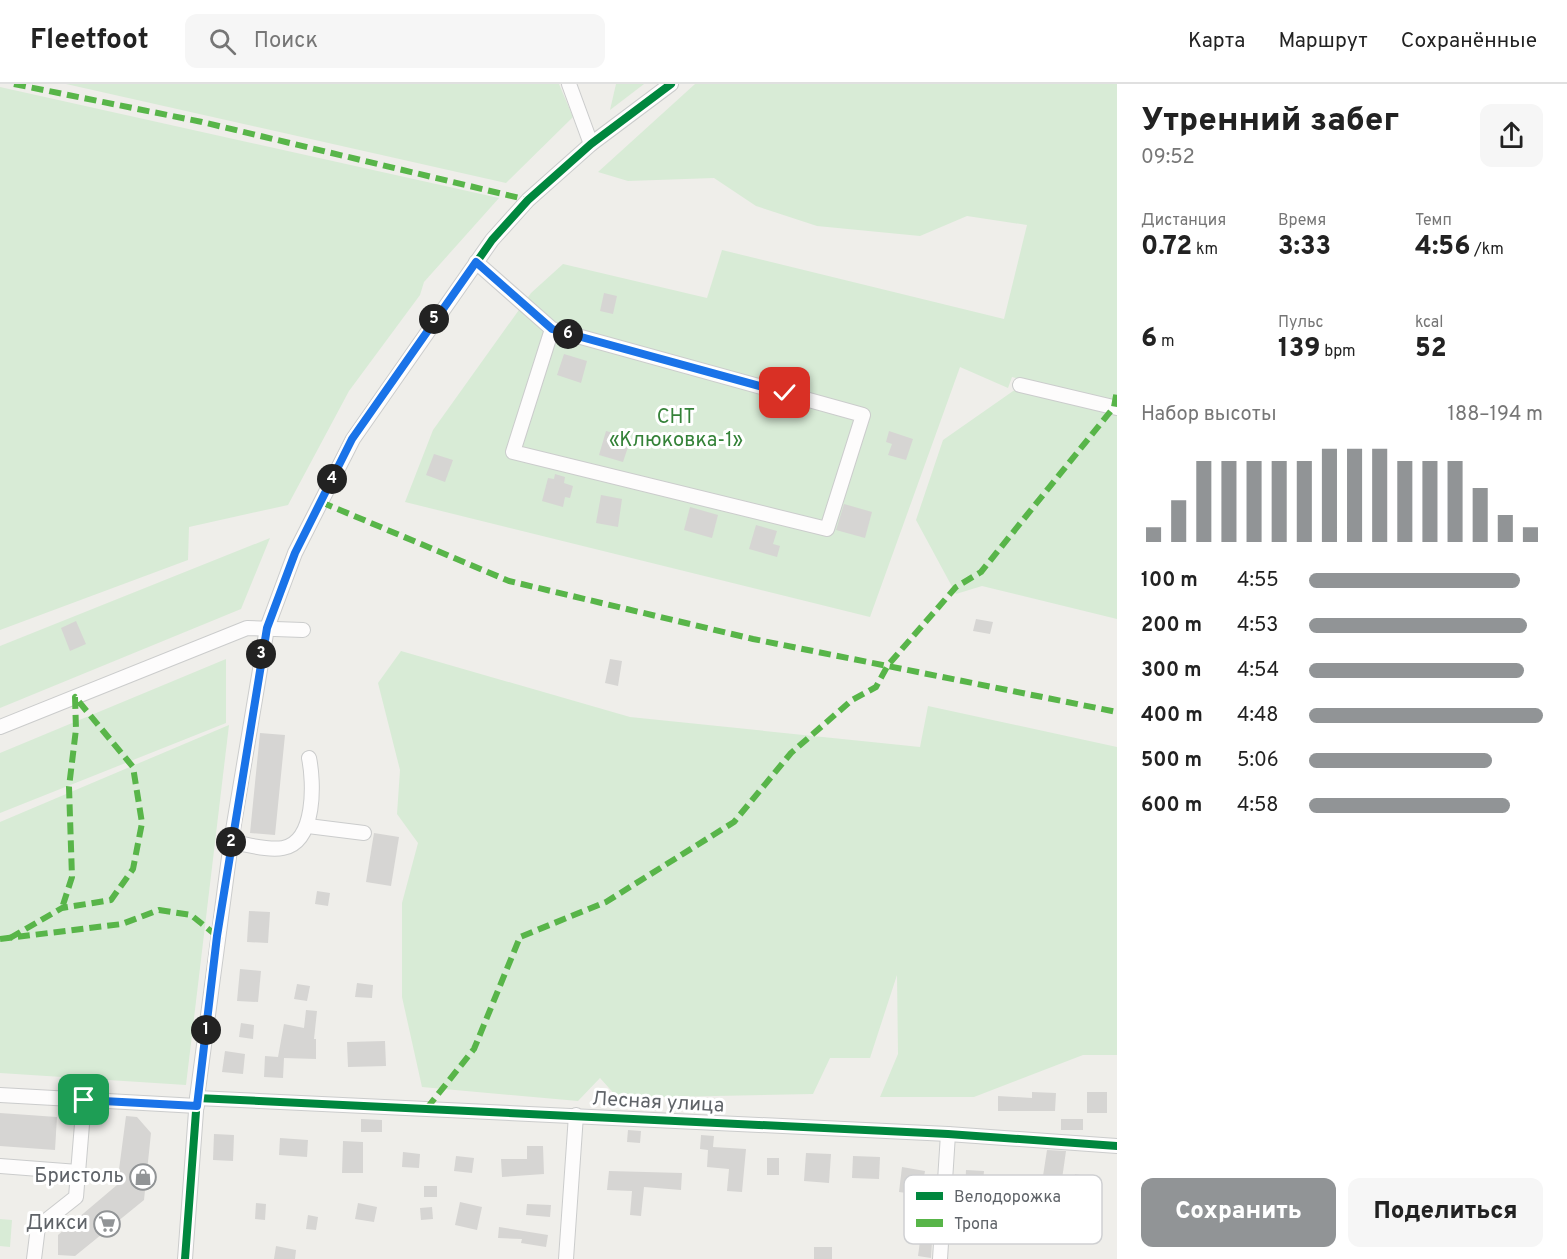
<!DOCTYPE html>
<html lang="ru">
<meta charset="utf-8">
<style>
:root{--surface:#fff;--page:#f6f6f6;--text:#222;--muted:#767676;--line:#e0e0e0;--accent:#919496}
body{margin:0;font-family:Overpass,sans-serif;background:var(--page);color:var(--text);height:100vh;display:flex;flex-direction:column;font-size:22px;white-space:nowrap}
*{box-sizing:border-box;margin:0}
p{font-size:20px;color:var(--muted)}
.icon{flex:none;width:33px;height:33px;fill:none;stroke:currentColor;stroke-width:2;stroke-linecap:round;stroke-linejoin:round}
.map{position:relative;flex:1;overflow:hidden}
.side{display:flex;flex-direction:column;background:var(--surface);width:450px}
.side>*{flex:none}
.pin{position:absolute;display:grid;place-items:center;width:51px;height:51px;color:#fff;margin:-26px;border-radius:12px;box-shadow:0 3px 9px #0006}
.km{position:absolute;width:30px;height:30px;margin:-15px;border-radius:50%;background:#222;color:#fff;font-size:16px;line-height:30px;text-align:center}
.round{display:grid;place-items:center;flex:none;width:63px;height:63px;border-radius:12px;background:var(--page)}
.summary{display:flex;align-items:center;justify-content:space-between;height:102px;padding:0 24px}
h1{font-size:33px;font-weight:800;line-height:45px}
.figures{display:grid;grid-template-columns:repeat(3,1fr);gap:9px;height:102px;padding:6px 24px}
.figures div{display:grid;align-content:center}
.figures b{font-size:26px;font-weight:800}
.figures small{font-size:16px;font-weight:400}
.figures p{font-size:16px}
.chart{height:168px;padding:12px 24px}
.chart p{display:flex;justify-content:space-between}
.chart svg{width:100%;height:108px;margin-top:6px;stroke:var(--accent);stroke-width:6}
.primary-button{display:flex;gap:12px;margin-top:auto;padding:12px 24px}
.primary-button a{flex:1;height:69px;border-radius:12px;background:var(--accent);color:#fff;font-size:24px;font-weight:800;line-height:69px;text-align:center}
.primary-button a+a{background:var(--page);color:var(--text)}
ul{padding:0 24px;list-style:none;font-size:20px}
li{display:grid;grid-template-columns:96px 72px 1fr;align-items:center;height:45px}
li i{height:15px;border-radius:8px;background:var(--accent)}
header{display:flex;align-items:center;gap:36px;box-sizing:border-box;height:84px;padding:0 30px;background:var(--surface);border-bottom:2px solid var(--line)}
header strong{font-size:28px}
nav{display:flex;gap:33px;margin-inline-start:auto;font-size:21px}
.search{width:420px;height:54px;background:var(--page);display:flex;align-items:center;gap:15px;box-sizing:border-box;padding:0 21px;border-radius:12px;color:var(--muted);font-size:22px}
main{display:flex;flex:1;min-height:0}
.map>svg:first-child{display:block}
.green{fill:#d8ebd6}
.building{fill:#d6d5d3}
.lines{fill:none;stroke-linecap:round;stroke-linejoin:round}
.minor-casing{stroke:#cbcccc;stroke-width:16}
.minor{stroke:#fdfcfc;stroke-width:14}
.quiet{stroke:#58b549;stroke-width:6;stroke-dasharray:12 6;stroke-linecap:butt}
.cycleway-casing{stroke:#fff;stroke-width:11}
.cycleway{stroke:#00873e;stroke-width:8}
.route-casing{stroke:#fff;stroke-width:12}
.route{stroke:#1a73e8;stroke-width:8}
.labels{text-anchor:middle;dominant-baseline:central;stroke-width:6;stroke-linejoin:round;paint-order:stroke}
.park-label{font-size:20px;fill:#348238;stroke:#fff}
.street-label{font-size:20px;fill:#5f6368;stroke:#fff}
.poi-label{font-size:20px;fill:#5f6368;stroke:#fff;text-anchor:end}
.key{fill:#fff;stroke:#cfd0d2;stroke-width:1.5}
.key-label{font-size:16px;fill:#5f6368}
</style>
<header>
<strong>Fleetfoot</strong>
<div class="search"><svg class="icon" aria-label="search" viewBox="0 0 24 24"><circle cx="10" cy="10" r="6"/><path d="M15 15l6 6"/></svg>Поиск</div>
<nav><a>Карта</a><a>Маршрут</a><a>Сохранённые</a></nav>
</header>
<main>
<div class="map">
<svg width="1117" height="1175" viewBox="0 0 1117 1175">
<rect width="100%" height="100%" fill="#efeeea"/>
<g class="green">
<path d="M66,0H559L573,33L506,99Z"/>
<path d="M616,0H644L610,26Z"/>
<path d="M695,0H1117V319L1012,293L1008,304L960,283L870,533L405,418L433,346L531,209L563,180L707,214L722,166L1004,235L1027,141L967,132L920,152L817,142L756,122L714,94L628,97L598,88Z"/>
<path d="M0,3L499,114L424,198L420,211L349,307L288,421L189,443L188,476L0,546Z"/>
<path d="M1016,305L1117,328V535L982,502L956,510L916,436L943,356Z"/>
<path d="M270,454L241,525L0,624V562Z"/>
<path d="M401,567L630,633L920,663L928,622L1117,663V971H1083L974,1013H880L898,970L897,891L870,974H830L813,1010L618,1014L600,994L578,1017L422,1003L402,913V819L418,759L397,730L400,686L378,599Z"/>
<path d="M226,575V639L0,729V669Z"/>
<path d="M229,641L186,1001L0,989V738Z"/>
<path d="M0,1135L12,1136L10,1163L0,1162Z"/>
</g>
<g class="building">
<path d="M604,209L617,212L613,230L600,227Z"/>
<path d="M564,270L587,277L581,299L557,291Z"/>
<path d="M606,347L625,352L623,361L628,363L623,378L599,371Z"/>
<path d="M889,347L913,355L906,376L888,371L892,360L886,358Z"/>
<path d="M434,370L453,376L445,398L426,391Z"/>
<path d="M555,390L565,393L564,399L573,402L570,414L565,413L563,423L542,417L548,394L554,395Z"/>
<path d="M601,411L622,415L618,443L596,439Z"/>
<path d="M844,420L872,428L865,454L836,446Z"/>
<path d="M690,423L718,431L712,454L684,446Z"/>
<path d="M756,441L777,447L773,460L780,462L777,473L749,465Z"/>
<path d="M976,535L993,538L990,550L973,547Z"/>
<path d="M76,537L86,560L70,567L61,544Z"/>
<path d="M610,575L622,577L618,602L605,599Z"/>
<path d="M260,649L285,651L275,751L250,749Z"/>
<path d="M374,749L399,753L391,802L366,798Z"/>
<path d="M317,807L330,809L328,822L315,820Z"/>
<path d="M249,827L270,828L268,859L247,858Z"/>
<path d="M240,885L261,887L258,918L237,917Z"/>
<path d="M357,899L373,901L372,914L355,913Z"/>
<path d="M297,900L310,902L307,917L294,915Z"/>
<path d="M306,926L317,927L314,955H316V975L284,974L283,994L264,993L265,972L278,973L284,940L304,944Z"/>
<path d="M241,939L254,941L253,955L239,953Z"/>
<path d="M385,957L386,982L348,983L347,958Z"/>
<path d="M225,967L245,970L243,990L222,988Z"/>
<path d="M1032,1008L1056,1009L1055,1027H998V1012L1032,1014Z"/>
<rect x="1087" y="1008" width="20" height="21"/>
<path d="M0,1029L57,1033L55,1066L0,1062Z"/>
<path d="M126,1032L137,1033L151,1049L144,1116L75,1172L58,1171V1151L117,1101Z"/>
<path d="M361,1035L382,1036V1048H361Z"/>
<rect x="1061" y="1035" width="22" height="11"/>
<path d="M628,1046L641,1047L640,1059L627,1058Z"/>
<path d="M214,1050L234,1051L233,1077L213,1076Z"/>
<path d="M701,1051L714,1052L713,1063L746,1065L742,1108L727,1107L729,1085L707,1083L708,1066L700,1065Z"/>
<path d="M280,1054L308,1056L307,1073L279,1071Z"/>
<path d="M343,1057L363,1058V1089H342Z"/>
<path d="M527,1062H543L544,1090L502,1093L501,1075H527Z"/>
<path d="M1047,1066L1066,1067L1062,1095L1043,1092Z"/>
<path d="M403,1068L420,1070L419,1084L402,1083Z"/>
<path d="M806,1069L831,1070L829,1099L804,1097Z"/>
<path d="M456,1072L474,1074L472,1089L454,1087Z"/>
<path d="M853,1072L880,1073L879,1095L852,1094Z"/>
<rect x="767" y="1074" width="12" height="17"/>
<path d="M902,1083L925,1087L921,1111L899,1108Z"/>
<path d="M966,1086L984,1087L982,1109L965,1107Z"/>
<path d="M609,1087L682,1089L681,1106L644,1103L641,1132L630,1131L632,1107L607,1106Z"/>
<path d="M1075,1090L1098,1094L1096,1108L1072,1105Z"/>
<rect x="424" y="1102" width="13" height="11"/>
<path d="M460,1118L482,1123L477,1146L455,1141Z"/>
<path d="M256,1119L266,1120L265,1136L255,1135Z"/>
<path d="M358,1119L377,1123L374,1138L355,1135Z"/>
<path d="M527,1120L551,1121L550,1133L526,1131Z"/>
<path d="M432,1123L433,1135L421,1136L420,1124Z"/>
<path d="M308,1131L318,1133L316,1146L306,1145Z"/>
<path d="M499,1143L548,1151L546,1163L521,1159L522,1155L498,1154Z"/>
<path d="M920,1157L932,1158L931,1174L918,1172Z"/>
<path d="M276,1162L296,1166L295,1175H274Z"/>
<rect x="814" y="1163" width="18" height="12"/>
</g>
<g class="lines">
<g class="minor-casing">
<g id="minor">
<path d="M569,0L591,60"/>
<path d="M476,178L552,245L863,331L827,445L513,368L552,245"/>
<path d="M1020,301L1117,324"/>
<path d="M0,643L247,544L303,546"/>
<path d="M308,742L364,749"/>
<path d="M231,758C246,760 268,767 283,764C316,758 314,698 309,674"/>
<path d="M0,1011L197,1022"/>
<path d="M197,1014L948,1050L1117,1062"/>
<path d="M0,1082L78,1088"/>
<path d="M34,1175L38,1143L76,1113L84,1016"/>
<path d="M185,1175L197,1014L231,758L267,544L295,469L353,355L492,156L528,116L591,60L671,0"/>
<path d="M566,1175L576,1031"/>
<path d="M940,1175L948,1050"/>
</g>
</g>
<use href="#minor" class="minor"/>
<g class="quiet">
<path d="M14,0L202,38L528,116"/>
<path d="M321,418L509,497L753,555L1117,628"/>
<path d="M10,854L62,824L111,816L133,785L142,739L133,683L75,613L76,645L69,703L72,793L62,824"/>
<path d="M0,855L122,840L159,826L191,831L217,852"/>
<path d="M427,1024L474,965L520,853L606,818L734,738L791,669L852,616L876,603L888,581L956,503L981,488L1114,323L1117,306"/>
</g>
<g class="cycleway-casing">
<g id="cycleway">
<path d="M197,1014L948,1050L1117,1062"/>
<path d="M185,1175L197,1014L231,758L267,544L295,469L353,355L492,156L528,116L591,60L671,0"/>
</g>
</g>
<use href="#cycleway" class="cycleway"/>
</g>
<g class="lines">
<g class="route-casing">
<path id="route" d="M84,1016L197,1022L217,852L267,544L295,469L352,355L476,178L552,245L785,309"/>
</g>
<use href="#route" class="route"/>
</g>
<defs>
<g id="shop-ring" transform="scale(1.35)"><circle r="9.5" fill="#fff" stroke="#919496" stroke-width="1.5"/><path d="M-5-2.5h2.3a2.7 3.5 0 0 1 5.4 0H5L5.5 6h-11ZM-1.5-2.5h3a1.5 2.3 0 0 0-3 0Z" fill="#919496"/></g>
<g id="supermarket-ring" transform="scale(1.35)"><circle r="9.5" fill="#fff" stroke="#919496" stroke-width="1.5"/><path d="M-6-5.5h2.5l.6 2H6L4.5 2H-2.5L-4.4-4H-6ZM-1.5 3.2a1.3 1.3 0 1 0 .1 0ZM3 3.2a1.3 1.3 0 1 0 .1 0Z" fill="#919496"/></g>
</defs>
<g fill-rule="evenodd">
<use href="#shop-ring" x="143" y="1093"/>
<use href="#supermarket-ring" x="107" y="1140"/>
</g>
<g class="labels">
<g class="park-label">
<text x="676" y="334">СНТ<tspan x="676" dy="23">«Клюковка-1»</tspan></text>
</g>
<g class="street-label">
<text transform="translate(658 1019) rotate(3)">Лесная улица</text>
</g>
<g class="poi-label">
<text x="124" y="1093">Бристоль</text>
<text x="88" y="1140">Дикси</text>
</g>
</g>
<rect x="904" y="1091" width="198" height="69" rx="9" class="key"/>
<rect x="916" y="1108" width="27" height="8" fill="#00873e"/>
<rect x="916" y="1135" width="27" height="8" fill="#58b549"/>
<g class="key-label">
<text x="954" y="1118">Велодорожка</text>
<text x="954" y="1145">Тропа</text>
</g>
</svg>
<div class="pin" style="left:84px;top:1016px;background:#1e9e55"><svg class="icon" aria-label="arrive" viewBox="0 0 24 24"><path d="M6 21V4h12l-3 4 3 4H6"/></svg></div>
<div class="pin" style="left:785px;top:309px;background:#d93025"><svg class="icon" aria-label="check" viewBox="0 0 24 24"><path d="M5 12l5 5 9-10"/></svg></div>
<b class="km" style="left:206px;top:946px">1</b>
<b class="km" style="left:231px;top:758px">2</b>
<b class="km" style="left:261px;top:570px">3</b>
<b class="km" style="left:332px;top:395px">4</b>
<b class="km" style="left:434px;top:235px">5</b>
<b class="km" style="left:568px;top:250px">6</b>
</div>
<section class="side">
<div class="summary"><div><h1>Утренний забег</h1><p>09:52</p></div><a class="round"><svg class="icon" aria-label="share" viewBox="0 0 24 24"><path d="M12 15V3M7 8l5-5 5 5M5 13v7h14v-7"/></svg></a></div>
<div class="figures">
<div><p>Дистанция</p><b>0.72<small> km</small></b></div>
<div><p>Время</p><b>3:33</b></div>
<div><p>Темп</p><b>4:56<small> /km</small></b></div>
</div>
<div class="figures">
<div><b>6<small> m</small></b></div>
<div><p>Пульс</p><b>139<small> bpm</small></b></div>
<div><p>kcal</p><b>52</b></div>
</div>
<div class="chart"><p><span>Набор высоты</span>188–194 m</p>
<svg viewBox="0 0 160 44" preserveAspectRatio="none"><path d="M5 44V38M15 44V27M25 44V11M35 44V11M45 44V11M55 44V11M65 44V11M75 44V6M85 44V6M95 44V6M105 44V11M115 44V11M125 44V11M135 44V22M145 44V33M155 44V38"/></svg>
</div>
<ul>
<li><b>100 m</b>4:55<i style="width:90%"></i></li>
<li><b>200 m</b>4:53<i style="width:93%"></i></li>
<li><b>300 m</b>4:54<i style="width:92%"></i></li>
<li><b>400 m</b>4:48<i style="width:100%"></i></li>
<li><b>500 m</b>5:06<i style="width:78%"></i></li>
<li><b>600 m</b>4:58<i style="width:86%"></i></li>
</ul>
<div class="primary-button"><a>Сохранить</a><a>Поделиться</a></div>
</section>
</main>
